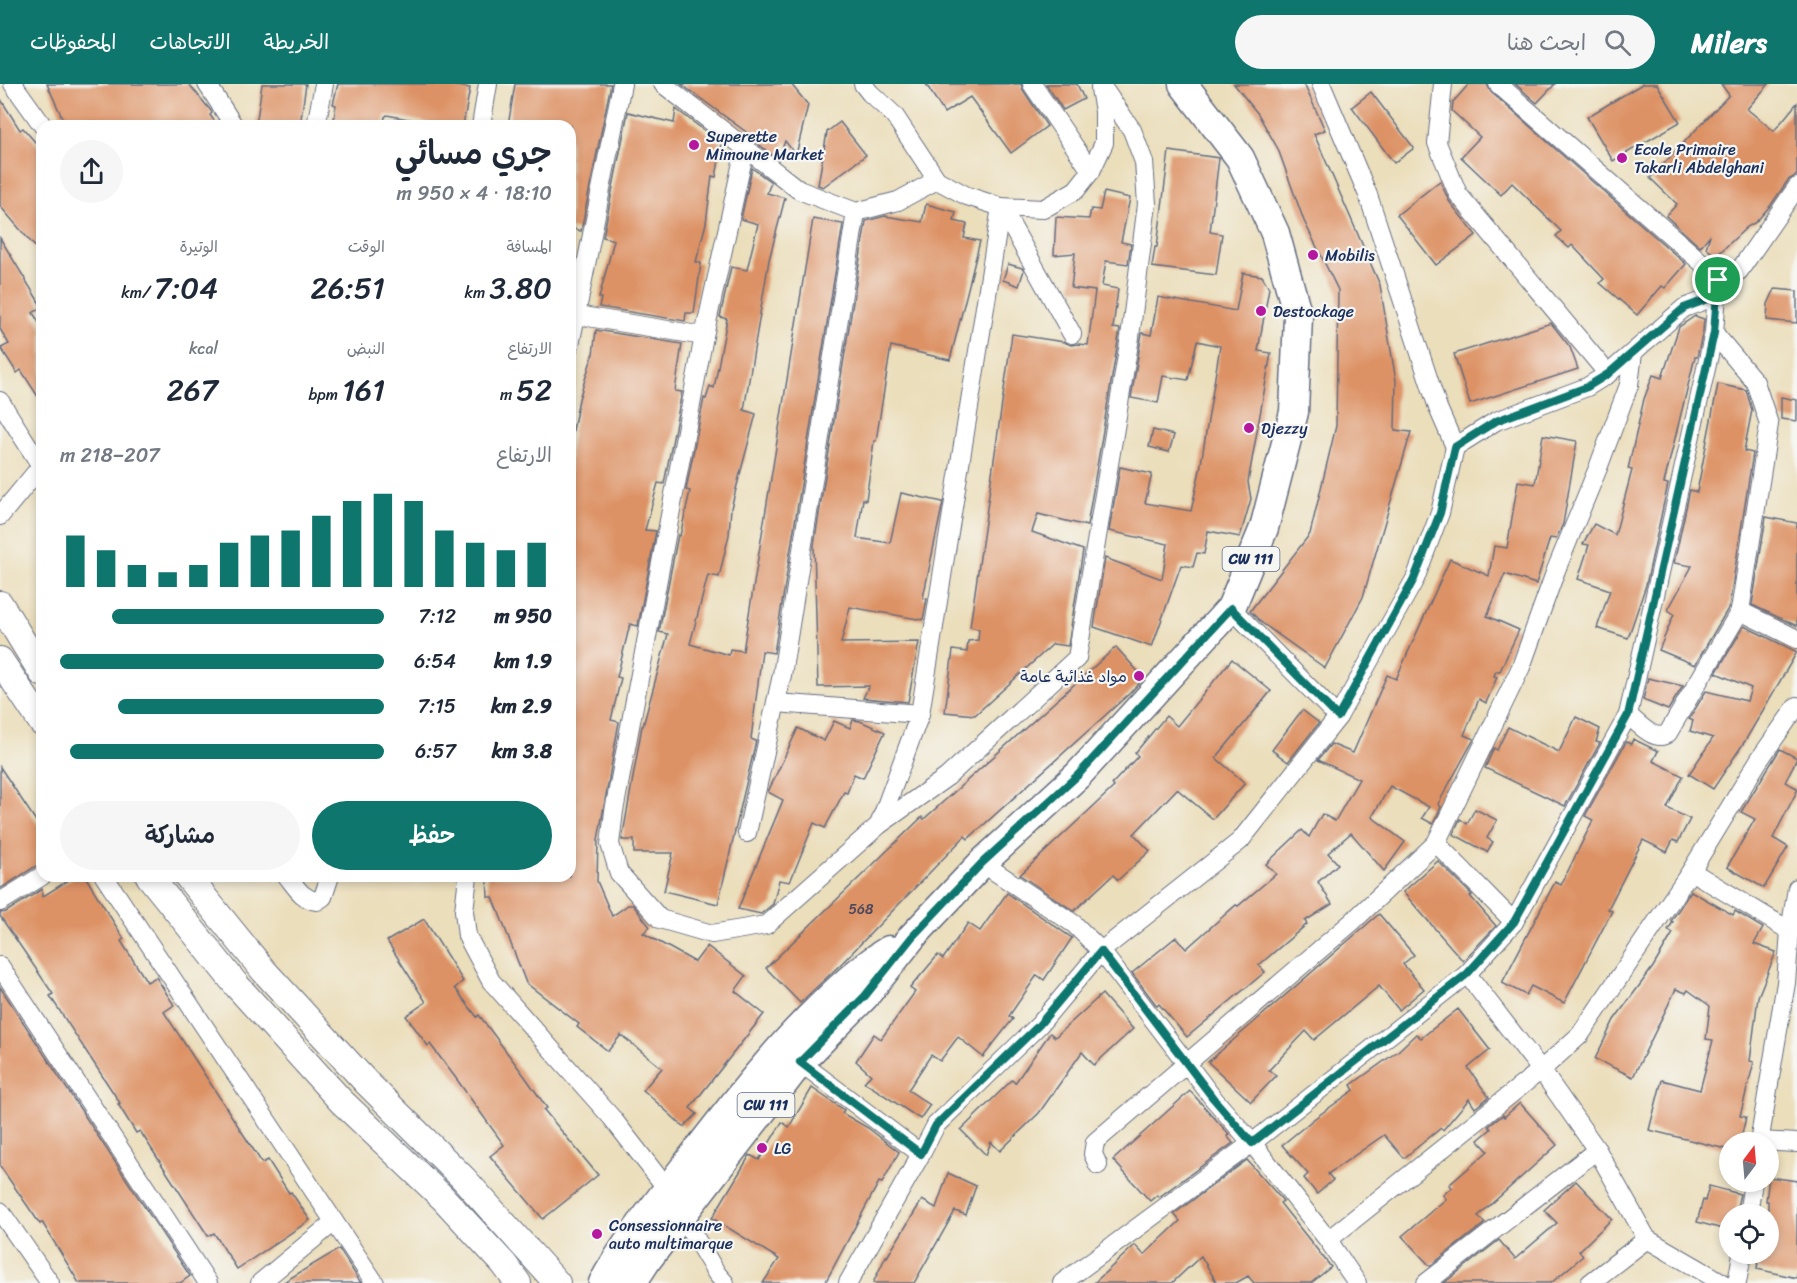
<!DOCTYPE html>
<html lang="ar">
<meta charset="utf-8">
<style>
:root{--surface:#fff;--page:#f6f6f7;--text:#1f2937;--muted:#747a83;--accent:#0f766e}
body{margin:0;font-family:Sriracha,"Playpen Sans Arabic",sans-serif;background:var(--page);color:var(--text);direction:rtl;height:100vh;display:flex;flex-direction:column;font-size:22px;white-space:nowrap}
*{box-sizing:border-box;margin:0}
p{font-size:20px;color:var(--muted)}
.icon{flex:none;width:33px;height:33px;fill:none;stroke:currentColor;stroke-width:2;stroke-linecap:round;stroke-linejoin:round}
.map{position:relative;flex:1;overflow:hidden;direction:ltr}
.drawer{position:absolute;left:36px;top:36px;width:540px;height:762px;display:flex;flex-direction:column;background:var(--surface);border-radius:18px;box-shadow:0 3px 9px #0003;direction:rtl}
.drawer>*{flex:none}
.needle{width:39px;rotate:16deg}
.buttons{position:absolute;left:1719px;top:1048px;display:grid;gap:12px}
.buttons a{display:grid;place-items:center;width:60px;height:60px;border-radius:50%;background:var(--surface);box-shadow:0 3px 9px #0003;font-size:30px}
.pin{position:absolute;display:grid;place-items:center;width:51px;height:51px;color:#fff;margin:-26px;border:3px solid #fff;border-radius:50%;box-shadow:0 2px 6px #0007}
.round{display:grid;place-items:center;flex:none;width:63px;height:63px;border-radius:32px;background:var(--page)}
.overview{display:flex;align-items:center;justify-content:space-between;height:102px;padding:0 24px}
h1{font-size:33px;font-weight:600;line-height:45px}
.figures{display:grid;grid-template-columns:repeat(3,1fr);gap:9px;height:102px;padding:6px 24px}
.figures div{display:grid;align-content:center}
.figures b{font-size:30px;font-weight:600}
.figures small{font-size:16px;font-weight:400}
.figures p{font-size:16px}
.chart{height:168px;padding:12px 24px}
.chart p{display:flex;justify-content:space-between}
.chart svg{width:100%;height:108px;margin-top:6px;stroke:var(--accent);stroke-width:6}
.primary-button{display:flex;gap:12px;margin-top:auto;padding:12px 24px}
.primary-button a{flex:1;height:69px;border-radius:36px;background:var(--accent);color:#fff;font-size:24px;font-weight:600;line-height:69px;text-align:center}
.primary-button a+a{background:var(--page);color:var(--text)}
ul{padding:0 24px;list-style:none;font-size:20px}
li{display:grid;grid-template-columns:96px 72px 1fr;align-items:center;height:45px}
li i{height:15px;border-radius:8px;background:var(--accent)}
header{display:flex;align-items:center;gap:36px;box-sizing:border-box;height:84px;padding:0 30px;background:var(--accent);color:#fff}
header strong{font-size:28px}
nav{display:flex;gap:33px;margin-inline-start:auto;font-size:21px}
.search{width:420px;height:54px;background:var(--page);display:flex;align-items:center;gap:15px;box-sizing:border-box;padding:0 21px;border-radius:33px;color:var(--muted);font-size:22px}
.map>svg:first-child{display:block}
.building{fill:#dd9265}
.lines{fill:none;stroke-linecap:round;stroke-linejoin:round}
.minor-casing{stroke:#646c7f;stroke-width:20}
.secondary-casing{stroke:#646c7f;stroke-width:28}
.primary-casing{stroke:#646c7f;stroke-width:31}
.minor{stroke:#fff;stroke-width:18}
.secondary{stroke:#fff;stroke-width:26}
.primary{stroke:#fff;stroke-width:28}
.route-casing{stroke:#fff;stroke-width:12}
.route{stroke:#0f766e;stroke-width:8}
.poi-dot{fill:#b5179e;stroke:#f6f6f2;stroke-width:2}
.labels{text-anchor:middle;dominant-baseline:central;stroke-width:4.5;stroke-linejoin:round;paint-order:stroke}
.number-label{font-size:14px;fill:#4c4860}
.shield{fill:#f6f6f2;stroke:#5d6b8a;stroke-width:1.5}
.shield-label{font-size:15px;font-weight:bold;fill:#1b2f5e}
.poi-label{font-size:16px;fill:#1b2f5e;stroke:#f6f6f2;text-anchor:start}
</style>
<header>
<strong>Milers</strong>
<div class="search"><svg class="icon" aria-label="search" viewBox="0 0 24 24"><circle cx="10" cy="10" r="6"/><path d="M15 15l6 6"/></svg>ابحث هنا</div>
<nav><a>الخريطة</a><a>الاتجاهات</a><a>المحفوظات</a></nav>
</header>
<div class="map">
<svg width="1797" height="1199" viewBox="0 0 1797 1199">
<rect width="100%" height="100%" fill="#f6f6f2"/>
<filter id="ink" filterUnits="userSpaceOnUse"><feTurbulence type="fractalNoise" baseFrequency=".0167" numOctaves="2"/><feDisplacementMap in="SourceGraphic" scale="12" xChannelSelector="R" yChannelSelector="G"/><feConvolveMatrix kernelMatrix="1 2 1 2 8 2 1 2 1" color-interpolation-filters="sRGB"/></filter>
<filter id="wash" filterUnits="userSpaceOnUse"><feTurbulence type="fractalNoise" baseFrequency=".008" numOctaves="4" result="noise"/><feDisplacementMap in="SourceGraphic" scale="24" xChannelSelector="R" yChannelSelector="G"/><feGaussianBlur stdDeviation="1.35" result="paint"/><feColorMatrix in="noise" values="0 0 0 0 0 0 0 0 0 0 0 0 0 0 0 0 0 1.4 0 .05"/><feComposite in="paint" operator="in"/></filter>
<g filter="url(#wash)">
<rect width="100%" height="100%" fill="#ebdebb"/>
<g id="blocks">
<g class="building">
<path d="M47,0H189L211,27L212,29L210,31L218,42H66Z"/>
<path d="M262,0H306L300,42H256Z"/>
<path d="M338,0H445L470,4L463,42H446L387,31L385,33L383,42H333L336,21L333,20Z"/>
<path d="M515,0H611L581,147L570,144V42H508Z"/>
<path d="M681,0H791L808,21L796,71L785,57L778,76L756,58L757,56Z"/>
<path d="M926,0H1021L1023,6L1047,42L1011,69L970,13L944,29Z"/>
<path d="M1046,0H1077L1084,15L1063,26Z"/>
<path d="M1234,0H1304L1325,46L1314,50L1380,201L1396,297L1395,346L1411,348L1363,513L1325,584L1262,539L1250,527L1310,450L1336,342L1338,206L1304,137L1278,65L1258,30Z"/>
<path d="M1469,0H1487L1491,8L1686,180L1665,204L1662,202L1637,231L1600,199L1604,195L1572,161L1569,164L1556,152L1561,147L1512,99L1501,111L1461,73L1480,53L1452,27L1453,18Z"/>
<path d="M1515,0H1555L1537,19Z"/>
<path d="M1642,0H1657L1680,38L1613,77L1587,33Z"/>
<path d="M1721,0H1769L1747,25L1774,47L1797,19V91L1788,96L1771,121L1756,138L1747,143L1716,172L1706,164L1710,151L1700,163L1666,132L1677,120L1650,94L1729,11Z"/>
<path d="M1371,8L1414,64L1394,79L1352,23Z"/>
<path d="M0,14L20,46L23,44L42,66V171L0,122Z"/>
<path d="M676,25L722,60L716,93L712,92L706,139L696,178L701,179L694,229H686L685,237L599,223L601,214H599L614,156L603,153L628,28L674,39Z"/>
<path d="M840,38L866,71L823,103L818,101L827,48Z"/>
<path d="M1169,67L1219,74L1210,148L1222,150L1216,191L1152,183L1155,163H1157Z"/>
<path d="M752,84L771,98L767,109L785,114L769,176L744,326L756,330L731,424L729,451L719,493L708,491L690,560L729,571L730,565L743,567L813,135L843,140L774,569L762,567L751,655L756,657L718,820L664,807L673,769H634V756H622L642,642H643L668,550L659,548L678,451L680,452L690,407L686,406L704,314L706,315L710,302L714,304L727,235L720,233L731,183L747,186L758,140L741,135Z"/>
<path d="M1440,97L1449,117L1476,151L1436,181L1397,131Z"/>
<path d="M1104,108L1130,114L1121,158L1131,160L1128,180L1106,177L1102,202L1118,205L1113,244L1120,245L1087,442L1038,430L1032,448L1083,466L1068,562L1053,560L975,631L945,628L953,566L967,568L968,557L978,556L979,545L970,543L1012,250L1064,258L1071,261L1078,260L1088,261L1095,207L1071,204L1075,169L1054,171L1056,133L1089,135L1091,125L1100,126Z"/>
<path d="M926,120L956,128L954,137L967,140L964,154L980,157L950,276L891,262L876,357H874L866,416L863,415L857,454L890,459L901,409L943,418L923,514L927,515L923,536L850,523L841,559L919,558L908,618L863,614L869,602L818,603L814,461L866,137L885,132L922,138Z"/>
<path d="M0,154L42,223L33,229L42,243V319L21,286L17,289L1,264L9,260L0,245Z"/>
<path d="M1008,180L1022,184L1024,186L1019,202L1003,196Z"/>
<path d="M1243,189L1262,192L1269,204L1258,267L1271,269L1248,398L1251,415L1240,453L1208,447L1204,470L1197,469L1193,483L1181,481L1152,563L1094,543L1105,474L1162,495L1168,460L1109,447L1120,383L1152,390L1145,419L1191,427L1200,386L1220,262L1197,257L1188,296L1163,292L1158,319L1131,314L1142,249L1151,251L1158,213L1236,227Z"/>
<path d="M1775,205L1797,207V239L1767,236L1768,220Z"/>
<path d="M1695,232L1704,235L1703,247L1697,273H1695L1664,399L1668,400L1646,501L1628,554L1597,544L1610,506L1578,495L1589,461L1583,460L1594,440L1615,451L1632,386L1628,385L1644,315L1653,291L1662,294L1679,243Z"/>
<path d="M1551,239L1570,263L1578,285L1470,320L1454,270Z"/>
<path d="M596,246L682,260L675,307L682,308L664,400L658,399L645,446L656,447L638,542L630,540L617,593L621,594L611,636L619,638L598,756L597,797L612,832L628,821H633L650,843L643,849L695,878L707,862L746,892L735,907L764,930L690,1024L697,1030L684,1043L643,1006L662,984L621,951L608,967L577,943L579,940L526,899L493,813H488L487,792H570V362L579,315L593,270Z"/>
<path d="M1718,300L1746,306L1752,326L1744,367L1753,369L1729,523L1695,581L1659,566L1674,530L1668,526L1692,482L1674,479L1690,406L1697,408Z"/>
<path d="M1781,313L1797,316V337L1781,335Z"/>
<path d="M1153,346L1174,351L1169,368L1149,363Z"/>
<path d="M1543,351L1577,357L1563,440L1556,455L1550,454L1536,500L1505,490L1487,532L1519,546L1500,587H1496L1494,592L1497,593L1486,619L1479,615L1464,651L1474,655L1438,720L1441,723L1433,740L1422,734L1429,723L1390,702L1372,733L1405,758L1384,787L1351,749L1328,769L1338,780L1318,798L1332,820L1305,837L1307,840L1259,881L1265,888L1187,953L1159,920L1157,922L1132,889L1176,853L1186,865L1236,821L1238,822L1276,790L1266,780L1302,746L1309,753L1322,730L1335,737L1359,695L1318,676L1331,660L1353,669L1387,591L1396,595L1450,475L1489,492L1494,462L1507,464L1518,397L1535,400Z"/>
<path d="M1766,433L1797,439V542L1752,521Z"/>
<path d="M1744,542L1797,568L1745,657L1713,705L1689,690L1713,654L1690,647L1693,637L1689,635L1706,607L1747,617L1751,604L1716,589Z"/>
<path d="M1116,563L1144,594L1130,609L968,755L965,752L842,879L800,919L766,884L922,733L924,735Z"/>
<path d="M1232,575L1271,607L1216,674L1245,699L1213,735L1177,705L1134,750L1150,767L1118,796L1113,791L1074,827L1020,791L1114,703L1112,700L1138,672L1135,669L1166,632L1177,642Z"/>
<path d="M1648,594L1683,602L1668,626L1643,616Z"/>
<path d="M1302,626L1319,639L1288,678L1272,666Z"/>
<path d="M1576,633L1600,645L1596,658L1600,659L1565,722L1485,684L1494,664L1497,666L1508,643L1559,668Z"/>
<path d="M853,636L860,637L885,648L863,694L854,690L847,709L844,708L825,744L814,739L790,798L779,796L773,820L761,830L738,825L783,716L768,708L798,644L824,657L834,637L850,644Z"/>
<path d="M1633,655L1658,667L1653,677L1683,692L1667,724L1690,735L1678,758L1673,756L1667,768L1643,756L1608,825L1612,827L1564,919L1531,902L1526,911L1502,899L1555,798L1561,801L1593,736L1585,732L1626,658L1631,660Z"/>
<path d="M1780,665L1797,674L1785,698L1797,704V707L1773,754L1788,763L1764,804L1727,783L1755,735L1741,728Z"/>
<path d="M0,683L42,746V781L36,782L0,805Z"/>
<path d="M1475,725L1497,736L1487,754L1493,758L1487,768L1453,750L1460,735L1467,740Z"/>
<path d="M1438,777L1472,811L1470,812L1496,842L1463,877L1403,808Z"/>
<path d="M75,792H85L124,855L121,857L147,898L156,893L174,921L164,928L262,1079L268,1076L289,1109L291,1108L310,1136L237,1185L214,1149L208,1152L140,1047L136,1049L118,1020L120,1019L50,912L53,910L0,832V829L6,828L42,805V813Z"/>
<path d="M1691,807L1733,831L1735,827L1763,844L1754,860L1776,868L1758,913L1750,977L1754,978L1740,1032L1746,1033L1740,1059H1730V1066L1649,1046L1662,996L1700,1006L1713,956L1706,955L1710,922L1688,906L1686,909L1676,905L1633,993L1595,975L1614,936L1653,883L1673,849L1668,846L1673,838L1671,837Z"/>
<path d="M1007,809L1072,854L1044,896L1037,891L1009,932L1013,935L983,973L958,953L940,977L931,971L908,1006L930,1021L920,1035L864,998L871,991L856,977L874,950L881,955L915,908L910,904L938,871L943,875L968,839L980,847Z"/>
<path d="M1379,830L1414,871L1403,880L1424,905L1399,926L1379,902L1314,956L1306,947L1269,986L1276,992L1251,1018L1208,978Z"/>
<path d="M424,835L463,897L455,904L477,933L479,931L526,994L547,1024L544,1026L598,1091L543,1135L490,1072L504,1061L455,993L430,960L428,962L406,932L426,918L387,857Z"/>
<path d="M0,903L190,1192L180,1199H79L42,1138L40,1140L0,1082Z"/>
<path d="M1102,910L1133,945L1094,981L1082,968L1039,1029L1000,1067L991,1058L986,1071L961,1046L1012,996L1015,999L1050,949L1055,953Z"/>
<path d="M1458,925L1490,966L1468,984L1489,1013L1475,1024L1469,1015L1443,1046L1441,1044L1404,1074L1384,1051L1328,1090L1333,1096L1317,1110L1304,1094L1308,1090L1282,1061L1315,1034L1354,1006L1351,1001L1398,967L1416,950L1421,954Z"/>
<path d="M812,1004L844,1026L842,1029L868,1044L899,1068L882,1099L879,1098L825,1199H763L779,1175L712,1134L750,1071L759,1076L782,1038L789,1043Z"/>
<path d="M1190,1007L1229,1050L1227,1052L1233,1059L1159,1113L1157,1111L1150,1117L1113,1076Z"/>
<path d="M1520,1019L1557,1061L1478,1132L1485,1139L1430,1182L1402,1152L1446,1115L1443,1111L1452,1103L1449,1101L1488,1067L1478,1056L1491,1045L1489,1042L1503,1031L1504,1033Z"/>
<path d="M1247,1076L1283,1117L1280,1119L1331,1183L1311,1199H1254L1248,1192L1236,1199H1217L1201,1172L1172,1199H1094L1135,1161L1144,1171L1180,1137L1174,1130Z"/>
<path d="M948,1089L976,1102L966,1131L955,1127L914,1199H873L886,1172L887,1173L922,1116L936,1124Z"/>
<path d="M1769,1093L1797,1097V1194L1757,1185L1759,1170H1768V1117H1766Z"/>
<path d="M1576,1097L1612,1135L1579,1167L1583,1172L1551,1199H1444L1499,1156L1515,1175L1557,1139L1544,1126Z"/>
<path d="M1709,1102L1740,1110L1735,1131H1730V1147L1697,1138L1703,1116L1705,1117Z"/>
<path d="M339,1165L361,1199H282Z"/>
</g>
</g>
</g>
<g filter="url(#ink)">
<use href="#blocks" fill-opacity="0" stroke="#646c7f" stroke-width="1.5"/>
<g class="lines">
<g class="minor-casing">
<g id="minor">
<path d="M13,0L43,42"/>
<path d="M207,0L234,42"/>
<path d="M663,0L799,106L856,128L898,117L937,96L967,112L1001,123L1043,125L1076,106L1091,87L1104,59V27L1100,5"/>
<path d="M863,0L870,9L894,31L937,96"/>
<path d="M1032,0L1091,87"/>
<path d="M1321,0L1368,111L1438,324L1455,363"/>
<path d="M1443,0L1437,59L1458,110L1608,290"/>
<path d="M316,42L324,0"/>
<path d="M481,42L488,0"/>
<path d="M745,65L704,252L614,727L610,760L619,789L660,835L712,850L766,841L879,741L947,693L1077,574L1130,253L1147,120L1144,78L1132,46L1100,0"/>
<path d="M1001,123L1072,250"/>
<path d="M576,231L704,252"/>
<path d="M570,261L622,0"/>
<path d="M0,317L41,382"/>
<path d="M0,432L42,381"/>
<path d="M1231,524L1338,633"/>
<path d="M1740,527L1797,555"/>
<path d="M776,619L920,630"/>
<path d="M1628,631C1639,640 1655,659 1668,649L1740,527L1769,340L1755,298L1714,249"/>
<path d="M879,741L920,630L1001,123"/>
<path d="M747,749L782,591L856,128"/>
<path d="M1436,759L1514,838"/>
<path d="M982,779L1074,840L1101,867L1213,1014L1252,1059L1328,1156L1357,1199"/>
<path d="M1691,787L1790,847"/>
<path d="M104,792L375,1199"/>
<path d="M287,792C296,803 302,815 317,817L323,813L330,792"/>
<path d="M468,792L464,827L467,852L491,897L612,1034L668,1106"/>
<path d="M0,818L42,792"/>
<path d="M0,882L208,1199"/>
<path d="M1467,890L1541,986L1597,1066L1647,1155L1723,1199"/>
<path d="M800,978L921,1070"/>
<path d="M1759,1057L1797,1059"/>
<path d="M1759,1059L1786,899L1790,847L1797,804"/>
<path d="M1098,1081L1093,1070L1095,1058L1352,838L1436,759L1521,583L1556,486L1598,384L1629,301L1633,269"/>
<path d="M0,1127L50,1199"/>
<path d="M1748,1131L1753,1098"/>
<path d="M682,1132L717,1190L725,1199"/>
<path d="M1328,1156L1541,986L1580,951L1691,787L1759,676L1797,622"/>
<path d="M260,1199L334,1138"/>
<path d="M848,1199L921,1070L936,1041L1039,941L1101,867L1240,757L1338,633L1415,495L1440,429L1455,363L1496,337L1587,303L1608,290L1684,224L1708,215L1718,196L1739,187L1797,103"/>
<path d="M1062,1199L1252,1059L1467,890L1514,838L1628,631L1714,249L1718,196L1701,178L1498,0"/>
<path d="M1426,1199L1597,1066"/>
<path d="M1590,1199L1647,1155"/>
<path d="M1737,1199L1742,1170"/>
</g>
</g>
<g class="secondary-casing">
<g id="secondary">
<path d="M0,520L42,589"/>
<path d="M0,576L42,639"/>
<path d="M149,792L238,903L341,1017L443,1114L504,1180L518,1199"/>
<path d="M187,792L264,887L366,998L464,1095L557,1199"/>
</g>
</g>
<g class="primary-casing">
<g id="primary">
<path d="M603,1199C627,1155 660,1116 690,1076C732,1022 773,968 822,921C843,900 864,881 889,866"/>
<path d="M632,1199L647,1176L787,995L800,978L865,912L912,853L982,779L1078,691L1231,524L1264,444L1294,328L1298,232L1275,149L1240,74L1183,0"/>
</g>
</g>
<use href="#minor" class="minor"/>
<use href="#secondary" class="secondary"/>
<use href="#primary" class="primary"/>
</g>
</g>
<g class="lines" filter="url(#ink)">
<g class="route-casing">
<path id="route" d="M1718,196L1714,249L1628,631L1514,838L1467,890L1252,1059L1213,1014L1101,867L1039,941L936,1041L921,1070L800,978L865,912L912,853L982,779L1078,691L1231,524L1338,633L1414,495L1440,429L1455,363L1496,337L1587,303L1608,290L1684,224L1708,215Z"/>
</g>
<use href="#route" class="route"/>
</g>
<g class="poi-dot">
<circle cx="694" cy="61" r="6"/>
<circle cx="1622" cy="74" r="6"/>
<circle cx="1313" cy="171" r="6"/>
<circle cx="1261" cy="227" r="6"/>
<circle cx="1249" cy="344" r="6"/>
<circle cx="1139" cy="592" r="6"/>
<circle cx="762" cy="1064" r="6"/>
<circle cx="597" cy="1150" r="6"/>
</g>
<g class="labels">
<g class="number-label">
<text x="861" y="825">568</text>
</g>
<g class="shield">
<rect x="1222.5" y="463" width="57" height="24" rx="4.5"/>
<rect x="737.5" y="1009" width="57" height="24" rx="4.5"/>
</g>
<g class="shield-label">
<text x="1251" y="475">CW 111</text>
<text x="766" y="1021">CW 111</text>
</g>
<g class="poi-label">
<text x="706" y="52">Superette<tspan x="706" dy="18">Mimoune Market</tspan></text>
<text x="1634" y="65">Ecole Primaire<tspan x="1634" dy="18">Takarli Abdelghani</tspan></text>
<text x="1325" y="171">Mobilis</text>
<text x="1273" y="227">Destockage</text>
<text x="1261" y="344">Djezzy</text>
<text x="1127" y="592" text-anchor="end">مواد غذائية عامة</text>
<text x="774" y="1064">LG</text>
<text x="609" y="1141">Consessionnaire<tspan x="609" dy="18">auto multimarque</tspan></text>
</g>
</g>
</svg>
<div class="buttons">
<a><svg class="needle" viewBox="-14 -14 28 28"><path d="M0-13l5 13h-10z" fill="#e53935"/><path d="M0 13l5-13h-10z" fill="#747a83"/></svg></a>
<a><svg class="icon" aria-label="locate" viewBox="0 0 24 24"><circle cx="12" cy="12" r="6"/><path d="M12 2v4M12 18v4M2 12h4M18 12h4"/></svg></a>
</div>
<div class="pin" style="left:1718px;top:196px;background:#1e9e55"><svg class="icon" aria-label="arrive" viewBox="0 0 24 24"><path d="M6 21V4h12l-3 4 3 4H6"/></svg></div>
<section class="drawer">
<div class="overview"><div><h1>جري مسائي</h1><p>18:10 · 4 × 950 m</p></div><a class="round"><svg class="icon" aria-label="share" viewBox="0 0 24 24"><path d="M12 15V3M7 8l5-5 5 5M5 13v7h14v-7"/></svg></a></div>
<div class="figures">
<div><p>المسافة</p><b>3.80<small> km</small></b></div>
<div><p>الوقت</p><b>26:51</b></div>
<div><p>الوتيرة</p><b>7:04<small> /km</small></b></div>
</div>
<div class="figures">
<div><p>الارتفاع</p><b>52<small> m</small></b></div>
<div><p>النبض</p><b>161<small> bpm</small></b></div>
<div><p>kcal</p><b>267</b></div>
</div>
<div class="chart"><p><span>الارتفاع</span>207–218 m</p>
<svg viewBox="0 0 160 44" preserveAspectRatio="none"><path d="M5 44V23M15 44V29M25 44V35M35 44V38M45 44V35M55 44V26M65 44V23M75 44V21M85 44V15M95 44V9M105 44V6M115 44V9M125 44V21M135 44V26M145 44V29M155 44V26"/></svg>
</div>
<ul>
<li><b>950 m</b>7:12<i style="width:84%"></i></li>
<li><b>1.9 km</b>6:54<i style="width:100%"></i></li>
<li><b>2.9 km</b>7:15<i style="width:82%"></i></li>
<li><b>3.8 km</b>6:57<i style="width:97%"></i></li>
</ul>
<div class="primary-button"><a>حفظ</a><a>مشاركة</a></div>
</section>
</div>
